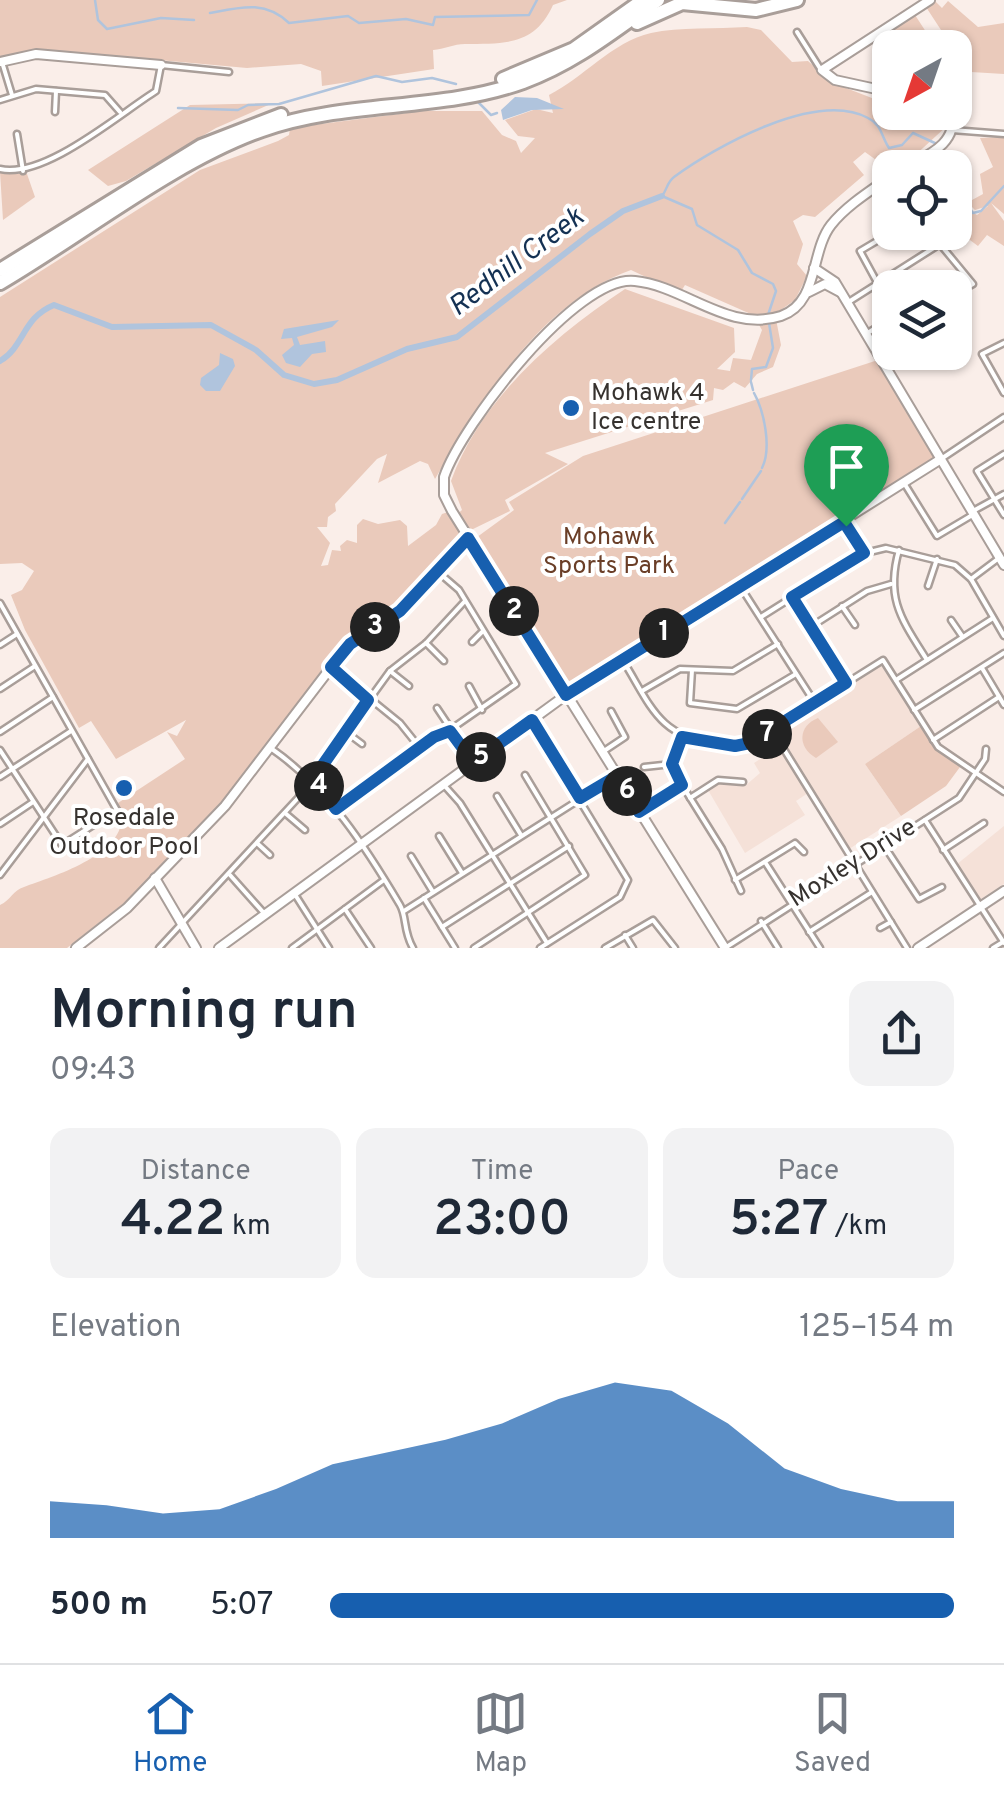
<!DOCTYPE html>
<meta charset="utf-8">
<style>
:root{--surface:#fff;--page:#f2f2f3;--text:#1f2937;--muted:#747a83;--line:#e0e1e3;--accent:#175faf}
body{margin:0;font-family:Overpass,sans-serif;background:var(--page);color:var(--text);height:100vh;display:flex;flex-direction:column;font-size:38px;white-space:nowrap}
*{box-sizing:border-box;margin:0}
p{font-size:32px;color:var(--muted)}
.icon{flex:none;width:55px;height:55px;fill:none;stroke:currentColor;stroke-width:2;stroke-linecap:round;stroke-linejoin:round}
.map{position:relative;height:948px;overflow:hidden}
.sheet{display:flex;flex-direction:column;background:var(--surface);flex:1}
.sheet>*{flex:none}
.needle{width:65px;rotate:220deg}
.fabs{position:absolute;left:872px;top:30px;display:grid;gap:20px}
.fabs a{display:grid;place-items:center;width:100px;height:100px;border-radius:20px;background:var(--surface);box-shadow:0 2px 8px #0004;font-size:50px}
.pin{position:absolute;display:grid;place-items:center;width:85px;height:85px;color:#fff;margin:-102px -42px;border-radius:50% 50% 50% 0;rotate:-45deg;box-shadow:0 0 10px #0007}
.pin .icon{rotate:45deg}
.km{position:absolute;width:50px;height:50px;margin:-25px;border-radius:50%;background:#222;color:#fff;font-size:28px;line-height:50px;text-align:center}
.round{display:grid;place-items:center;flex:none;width:105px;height:105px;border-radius:20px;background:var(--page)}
.summary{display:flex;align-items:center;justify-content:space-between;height:170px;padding:0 50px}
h1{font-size:55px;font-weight:600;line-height:75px}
.stats{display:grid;grid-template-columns:repeat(3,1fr);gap:15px;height:170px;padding:10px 50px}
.stats div{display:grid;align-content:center;border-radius:20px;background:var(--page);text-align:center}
.stats b{font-size:50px;font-weight:600}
.stats small{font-size:28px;font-weight:400}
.stats p{font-size:28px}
.chart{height:280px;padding:20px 50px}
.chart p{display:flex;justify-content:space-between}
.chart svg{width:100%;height:180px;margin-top:10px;fill:var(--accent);opacity:.7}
ul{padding:0 50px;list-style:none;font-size:32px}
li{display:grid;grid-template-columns:160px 120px 1fr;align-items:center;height:75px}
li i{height:25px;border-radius:12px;background:var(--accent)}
.tabs{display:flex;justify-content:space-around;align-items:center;height:140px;border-top:2px solid var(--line);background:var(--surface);font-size:28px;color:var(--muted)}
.tabs a{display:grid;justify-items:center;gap:5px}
.tabs .active{color:var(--accent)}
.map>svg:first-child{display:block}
.built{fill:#f5e1d8}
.green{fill:#eacabb;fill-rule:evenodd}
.water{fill:#b0c4dd}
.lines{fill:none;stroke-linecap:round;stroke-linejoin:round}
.stream{stroke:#b0c4dd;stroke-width:2.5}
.river{stroke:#b0c4dd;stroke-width:6}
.street-casing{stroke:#a99e99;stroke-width:9}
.secondary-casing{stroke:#a99e99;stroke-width:12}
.highway-casing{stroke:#a99e99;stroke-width:18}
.street{stroke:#fff;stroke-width:4}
.secondary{stroke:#fff;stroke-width:8}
.highway{stroke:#fff;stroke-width:12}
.route-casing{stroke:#fff;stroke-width:20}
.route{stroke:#175faf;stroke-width:12}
.poi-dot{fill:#175faf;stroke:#fff;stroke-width:4}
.labels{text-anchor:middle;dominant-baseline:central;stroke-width:8;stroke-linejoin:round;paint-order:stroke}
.poi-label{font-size:25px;fill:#36322f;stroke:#fff;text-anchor:start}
.park-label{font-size:25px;fill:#6a3e27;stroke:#fff}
.street-label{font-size:25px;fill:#36322f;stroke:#fff}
.water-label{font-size:28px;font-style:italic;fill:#143153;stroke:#fff}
</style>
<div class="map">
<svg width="1004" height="948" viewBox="0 0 1004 948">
<rect width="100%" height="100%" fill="#faeee9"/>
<g class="built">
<path d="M880,664L921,726L865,764L901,816L849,849L777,731Z"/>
<path d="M780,746L808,793L796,801L805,815L745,853L708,790L722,782L745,786L760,773L754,763Z"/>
<path d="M1004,826V884L981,899L956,865Z"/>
</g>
<g class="green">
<path d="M0,0H567L553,5C534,47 503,43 465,44C454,44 444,49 433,50L434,69L322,86L321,71L301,64L247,68L60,51L0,58Z"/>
<path d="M935,1L942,8L948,1L978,27L1004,23V74L971,72L965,79L955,74V48L900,43L896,47L875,42L915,15L930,38L935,39L941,30L926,7Z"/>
<path d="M747,27L761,30L792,62L808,61L833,83L890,105V112L931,113L948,125L911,159L883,165L865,152L853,162L864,175L815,217L803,215L793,221L803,244L797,264L807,276L795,300L775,314L781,345L773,367L757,374L745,388L734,382L723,390L714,388L713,400L545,453L568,464L505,500L510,511L471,530H461L463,539L405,601L393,606L395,611L342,648L226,797L124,903L67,948H0V905C11,900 13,890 24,887C57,875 140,850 118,803L185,759L167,732L177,736L186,720L116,759L91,721L79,728L25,630L11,595L22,590L34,571L22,563L0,564V297L200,170L278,141L289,135L290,128L422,111H482L502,135L516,141L521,153L535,138L518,136L505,120L536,109L553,113L549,95C583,78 612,42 651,33C679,27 717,29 747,27ZM631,270L680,293L685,285L753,315L762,330L751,360L733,358L730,371L717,369L735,352L734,328L625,289C554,336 480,400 451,481L462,510L452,519L448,512L442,514L436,525L408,546L407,526L400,520L378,524L363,519L357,525V543L347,540L340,546L341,551L332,550L328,565L321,566L330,543L317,527H327L328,517L336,511L335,504L377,459L387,454L378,483L420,461L428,464L435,479C481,400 541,302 631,270Z"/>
<path d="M273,103L216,128L126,181L108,186L88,170L190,105Z"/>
<path d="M1004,137V214L991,203L1004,221V246L987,235L978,246L955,229V168H912L942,152C960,168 968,187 967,209L977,215L988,206L975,210L972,207V200L983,194L980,174L993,167L980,138Z"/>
<path d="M0,172L27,174L35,197L3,220Z"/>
<path d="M878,360L935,457L567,690L473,540L514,510L509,502L583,456Z"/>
<path d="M818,718L838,742L816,758C797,747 798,726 818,718Z"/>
<path d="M921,726L939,752L960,767L946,786L901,816L865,764Z"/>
</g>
<g class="water">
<path d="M515,97L537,98L564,109L532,110L503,120L501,110Z"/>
<path d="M339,320L332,327L297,337L300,345L325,341L326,352L312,354L300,367L286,363L282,355L294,345L292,338L281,339L284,329Z"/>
<path d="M220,353L233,359L235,366L220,391H206L200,385L201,378L219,365Z"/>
</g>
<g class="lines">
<g class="stream">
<path d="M95,0L98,20L107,29L161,18L194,20"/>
<path d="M210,13C241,7 265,0 289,23L348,16L359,23L406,19L433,25L435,17L529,15L537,0"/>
<path d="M478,102L491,115L497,113"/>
<path d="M178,108L238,110L248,105L279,104L376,76L402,82L432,78L456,84"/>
<path d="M942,150L968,188L967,205L973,213L981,211L1004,186"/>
<path d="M768,315L776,291L773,284L752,273L738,250L697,225L692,209L662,196C667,190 667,182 674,177C715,147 816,90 868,118C882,125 881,136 889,148L902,145L913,133L937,144"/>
<path d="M751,380L752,369L766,367L773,348L769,323"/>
<path d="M751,382L753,390"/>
<path d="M754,393C764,411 772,448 762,468"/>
<path d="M742,499L761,471"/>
<path d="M725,523L740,502"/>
</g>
<path class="river" d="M0,361C25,346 22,318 54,305L112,327L211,325L256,350L284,375L314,384L337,380L407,349L457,337L590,234L623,211L662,196"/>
<g class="street-casing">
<g id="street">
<path d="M797,32L821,70"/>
<path d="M2,62L12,95"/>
<path d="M0,100L36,89L105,95L120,112"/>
<path d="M55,112L56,91"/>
<path d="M952,130L1004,134"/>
<path d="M17,134L23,171"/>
<path d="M0,169C44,179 118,115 156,91L161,65L229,72"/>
<path d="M930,232L973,284L955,294"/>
<path d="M878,284L860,251L892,232"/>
<path d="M847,303L940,244"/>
<path d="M866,334L890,319"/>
<path d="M1004,343L982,354L1004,393"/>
<path d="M1004,454L977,471L1004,515"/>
<path d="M941,459L1004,417"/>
<path d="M904,483L937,536L974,514"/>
<path d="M973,511L1004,494"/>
<path d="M845,523L864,553"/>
<path d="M899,550C885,599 902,620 927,660"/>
<path d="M971,579L999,558"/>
<path d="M740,586L815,703"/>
<path d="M928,586L937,559"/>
<path d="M793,598L846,683"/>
<path d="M0,603L122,819"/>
<path d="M842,606L855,625"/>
<path d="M761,617L861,554L886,548L955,565L971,579L1004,636"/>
<path d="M951,620L962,636"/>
<path d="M812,626L867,591L891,584"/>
<path d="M472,642L482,632"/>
<path d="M426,643L444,661"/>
<path d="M0,645L17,634"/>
<path d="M622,659C651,705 657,736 716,744C730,746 741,747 754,741L883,660L938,747L1004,792"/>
<path d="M331,667L400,723L420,748"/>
<path d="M982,668L1004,705"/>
<path d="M692,670L690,703L737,709L796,674"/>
<path d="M390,671L409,686"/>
<path d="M896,680L993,618"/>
<path d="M469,686L482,710"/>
<path d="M0,689L35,666"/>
<path d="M642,691L680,669L733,671L778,644"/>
<path d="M437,708L473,762"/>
<path d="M914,710L1004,653"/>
<path d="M532,722L628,880L620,897L540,948"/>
<path d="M772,730L907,948"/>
<path d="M0,732L53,697"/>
<path d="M346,732L362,744"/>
<path d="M681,737L672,764L674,772L722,849L741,891"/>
<path d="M933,740L999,697"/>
<path d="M272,749C328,788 365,846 400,905C407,917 403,931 413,948"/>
<path d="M0,750L62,845L117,810"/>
<path d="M604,751L625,737L611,711"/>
<path d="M644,767L672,764"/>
<path d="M0,777L71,731"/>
<path d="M443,784L460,803L547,943"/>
<path d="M497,796L521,835"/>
<path d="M690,798L718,780L743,782"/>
<path d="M336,809L516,684L459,590L437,571"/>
<path d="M639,812L681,785"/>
<path d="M285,813L305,830"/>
<path d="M925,820L1004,943"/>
<path d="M0,824L33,802"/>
<path d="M439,836L462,873"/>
<path d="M258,844L270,855"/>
<path d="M885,847L919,899L942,887"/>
<path d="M943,850L984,823"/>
<path d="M411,856L433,892"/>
<path d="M765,862L820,948"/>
<path d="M0,875L88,759"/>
<path d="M230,875L263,912"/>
<path d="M735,880L795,843L804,852"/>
<path d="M294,893L329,948"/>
<path d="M424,898L455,948"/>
<path d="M345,909L371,948"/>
<path d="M404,911L615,777"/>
<path d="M761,921L778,948"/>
<path d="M442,927L569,846"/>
<path d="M880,928L891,922"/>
<path d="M809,932L872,892"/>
<path d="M625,935L633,948"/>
<path d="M159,948L298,798L390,671L426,643L465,601"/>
<path d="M292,948L384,880"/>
<path d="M474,948L585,875L525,775"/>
<path d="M605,948L653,920L675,948"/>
<path d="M725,948L959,798L985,759L986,749"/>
<path d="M993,948L1003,942"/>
</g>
</g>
<g class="secondary-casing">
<g id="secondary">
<path d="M0,62L36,54L161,65"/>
<path d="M890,92L835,80L822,70L930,0"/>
<path d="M905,168C928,155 958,144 952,112"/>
<path d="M814,268L835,282L1004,565"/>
<path d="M809,292L825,284L840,292"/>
<path d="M155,878L196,948"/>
<path d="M76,948L127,908L225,806L342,653L400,611L468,537"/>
<path d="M219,948L566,695L941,459"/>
<path d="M725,948L452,511L444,495V477C461,426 577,274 635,281C685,286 728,333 781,316C819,303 810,252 831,225C846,206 870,191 890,177"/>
<path d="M918,948L1004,891"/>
</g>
</g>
<g class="highway-casing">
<g id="highway">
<path d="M637,23L682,3L756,10L797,0"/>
<path d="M503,79L574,49L643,0"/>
<path d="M0,270L201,146L281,115"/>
<path d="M0,283C82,235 174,161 262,130C346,100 439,112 523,82C575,63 614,31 658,0"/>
</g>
</g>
<use href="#street" class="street"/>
<use href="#secondary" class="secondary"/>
<use href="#highway" class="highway"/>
</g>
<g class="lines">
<g class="route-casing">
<path id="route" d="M844,522L864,553L792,597L846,683L750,743L735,746L682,737L672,764L682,785L639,812L617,776L580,798L532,720L473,762L450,731L434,737L336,809L313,779L368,700L331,667L350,644L400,611L468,538L566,695Z"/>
</g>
<use href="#route" class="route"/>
</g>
<g class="poi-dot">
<circle cx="571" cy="408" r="10"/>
<circle cx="124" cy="788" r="10"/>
</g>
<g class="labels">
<g class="poi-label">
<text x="591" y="394">Mohawk 4<tspan x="591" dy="29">Ice centre</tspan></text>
<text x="124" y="819" text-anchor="middle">Rosedale<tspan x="124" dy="29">Outdoor Pool</tspan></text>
</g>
<g class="park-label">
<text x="609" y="538">Mohawk<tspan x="609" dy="29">Sports Park</tspan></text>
</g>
<g class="street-label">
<text transform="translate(853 864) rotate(-32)">Moxley Drive</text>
</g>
<g class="water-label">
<text transform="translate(517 263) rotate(-37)">Redhill Creek</text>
</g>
</g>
</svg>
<div class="fabs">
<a><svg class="needle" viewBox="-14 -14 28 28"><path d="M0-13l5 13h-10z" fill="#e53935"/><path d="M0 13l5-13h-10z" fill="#747a83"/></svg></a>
<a><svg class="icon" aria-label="locate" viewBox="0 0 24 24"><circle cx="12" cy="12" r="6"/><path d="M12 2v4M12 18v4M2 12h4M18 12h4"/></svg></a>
<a><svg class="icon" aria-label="layers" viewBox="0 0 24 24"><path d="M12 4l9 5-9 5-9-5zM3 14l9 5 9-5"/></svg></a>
</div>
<div class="pin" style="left:846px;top:526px;background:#1e9e55"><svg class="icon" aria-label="arrive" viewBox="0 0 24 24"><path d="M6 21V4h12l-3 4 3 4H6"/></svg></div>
<b class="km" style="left:664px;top:633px">1</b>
<b class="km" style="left:514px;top:611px">2</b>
<b class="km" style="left:375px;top:627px">3</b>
<b class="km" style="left:319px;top:786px">4</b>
<b class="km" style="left:481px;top:757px">5</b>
<b class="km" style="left:627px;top:791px">6</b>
<b class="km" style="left:767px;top:734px">7</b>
</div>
<section class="sheet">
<div class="summary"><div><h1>Morning run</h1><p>09:43</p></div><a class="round"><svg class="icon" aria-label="share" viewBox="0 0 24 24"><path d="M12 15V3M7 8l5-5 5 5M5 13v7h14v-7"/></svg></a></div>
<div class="stats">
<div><p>Distance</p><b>4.22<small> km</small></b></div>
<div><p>Time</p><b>23:00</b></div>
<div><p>Pace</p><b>5:27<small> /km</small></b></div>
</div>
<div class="chart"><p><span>Elevation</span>125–154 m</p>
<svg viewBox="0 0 160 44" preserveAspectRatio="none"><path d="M0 44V35L10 36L20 38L30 37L40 32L50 26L60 23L70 20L80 16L90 10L100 6L110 8L120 16L130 27L140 32L150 35L160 35V44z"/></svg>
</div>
<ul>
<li><b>500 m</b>5:07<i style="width:100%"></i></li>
</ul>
</section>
<nav class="tabs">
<a class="active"><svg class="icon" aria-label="home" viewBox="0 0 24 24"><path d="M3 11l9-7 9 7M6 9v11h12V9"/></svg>Home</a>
<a><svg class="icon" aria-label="map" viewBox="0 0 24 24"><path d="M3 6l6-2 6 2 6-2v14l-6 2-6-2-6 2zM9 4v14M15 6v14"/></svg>Map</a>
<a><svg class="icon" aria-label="saved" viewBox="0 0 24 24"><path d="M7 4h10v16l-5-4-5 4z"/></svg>Saved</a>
</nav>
